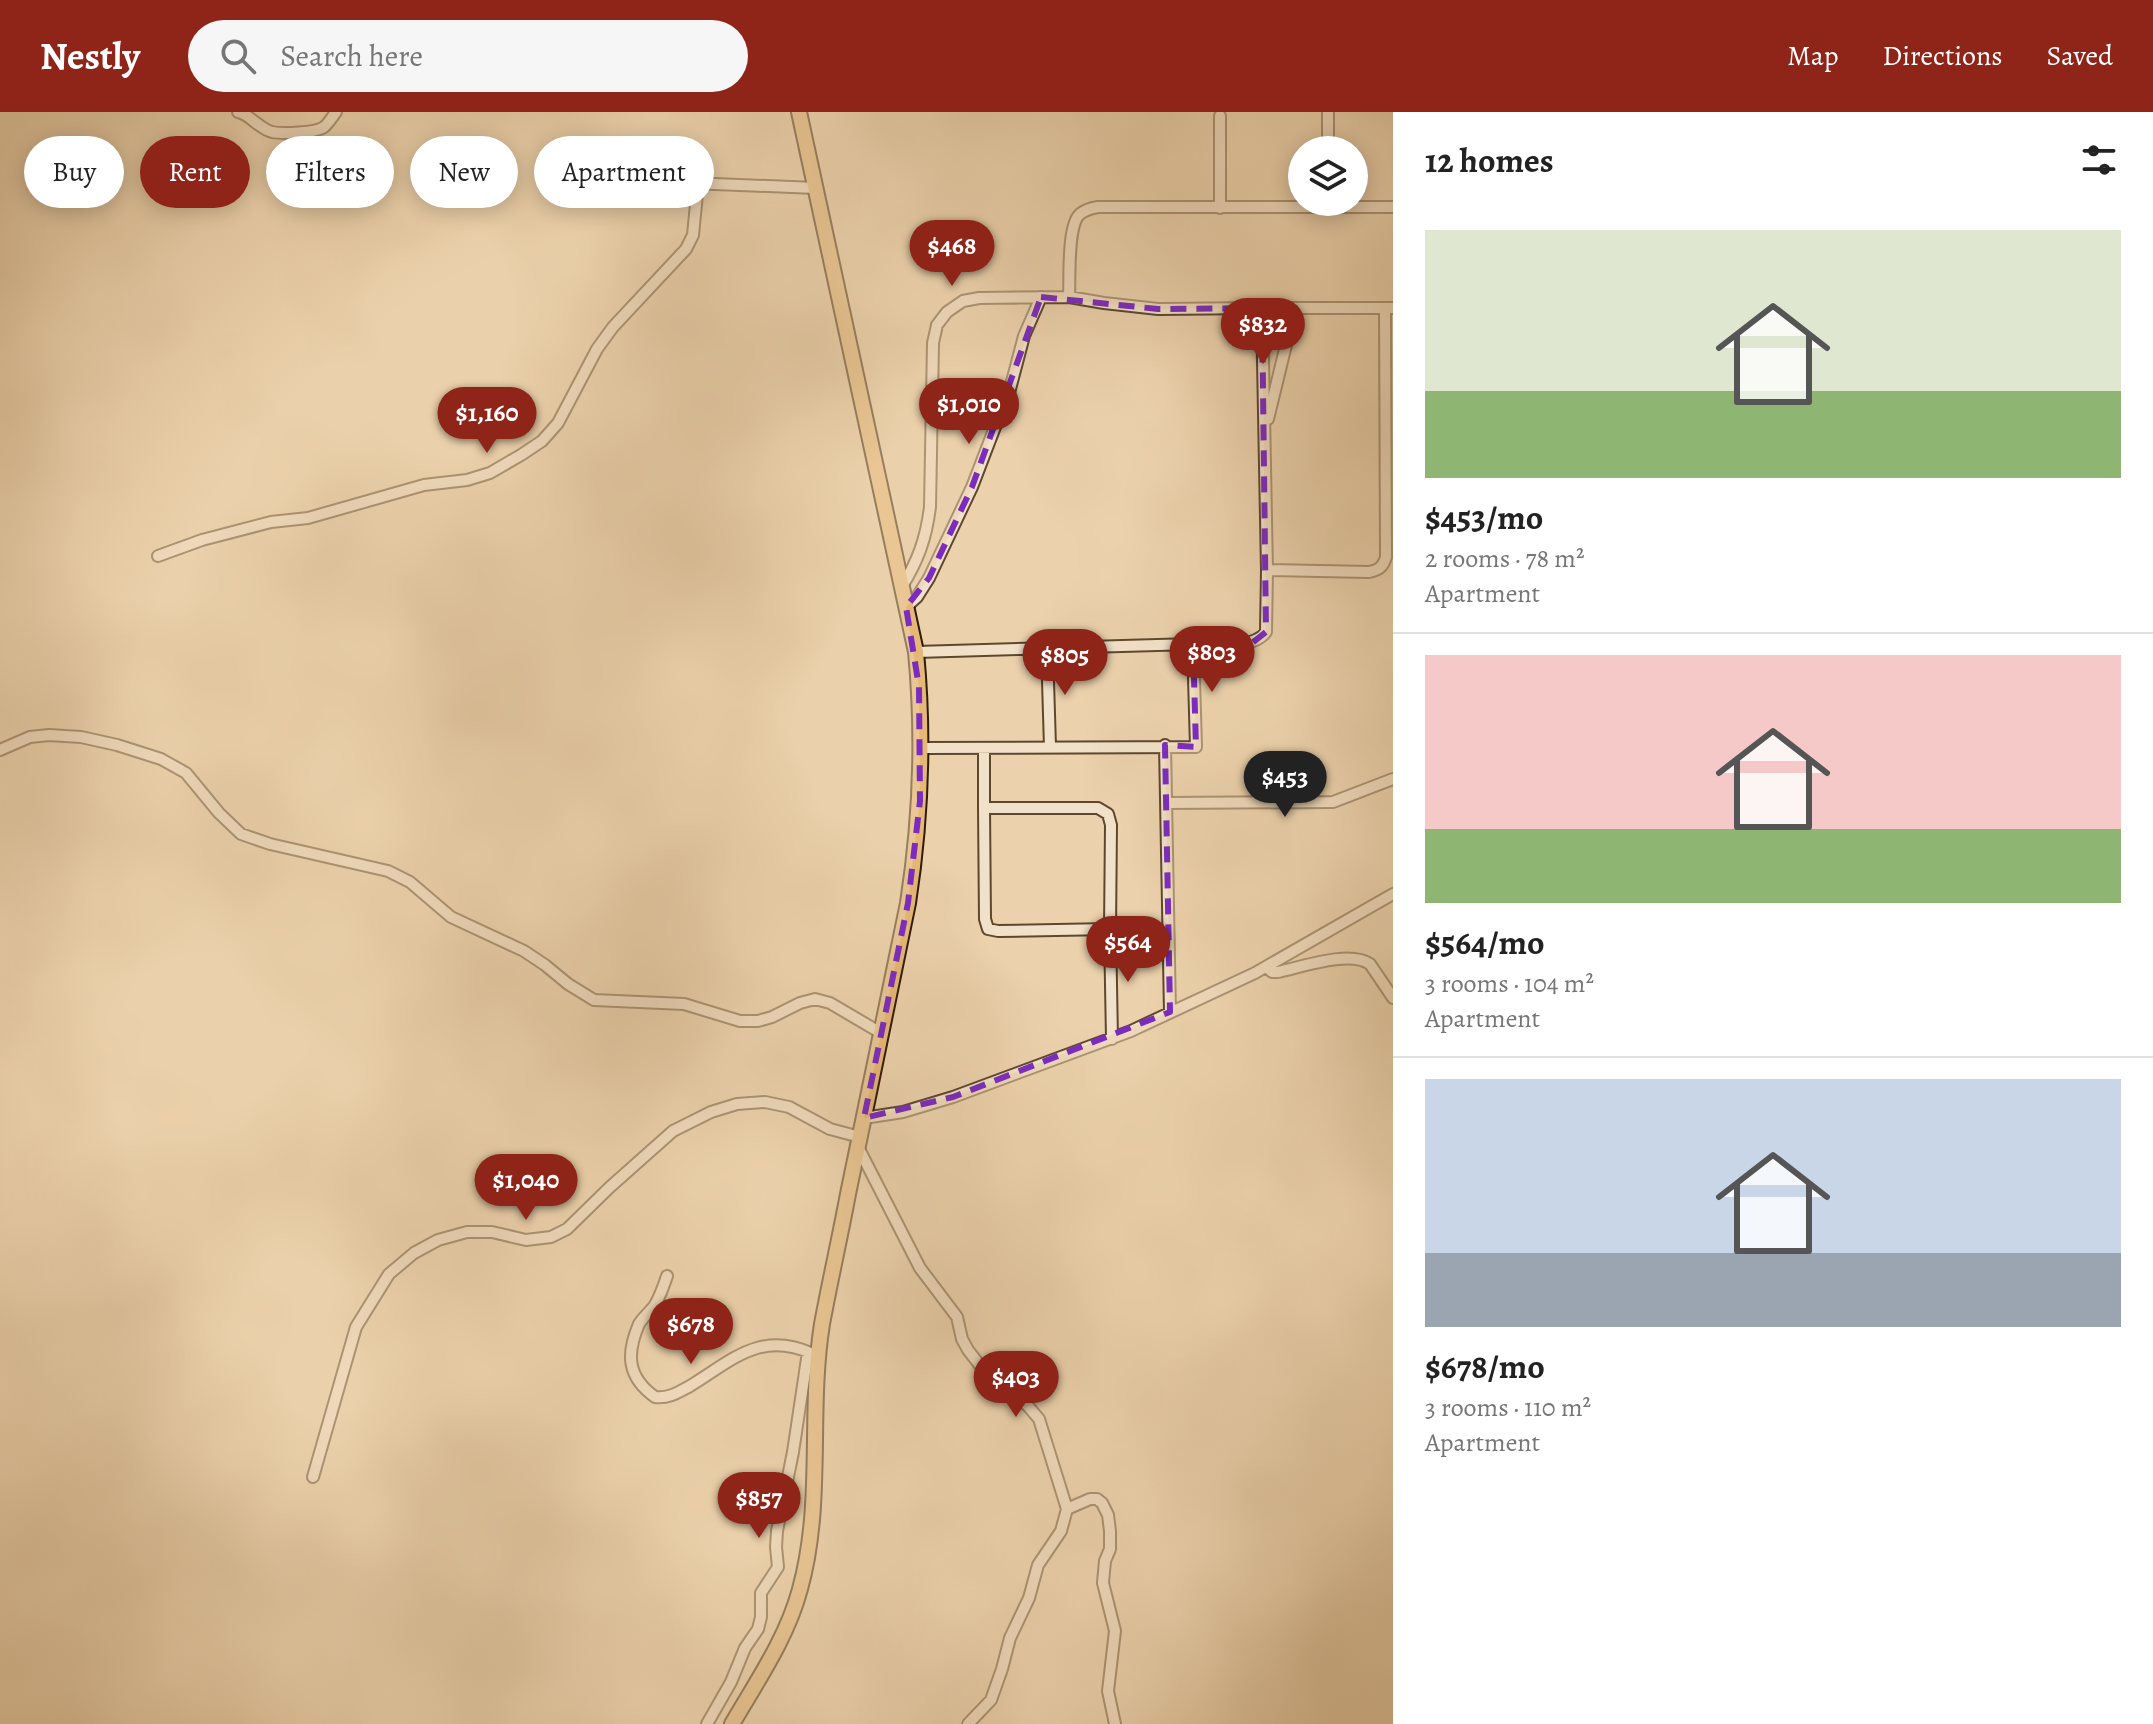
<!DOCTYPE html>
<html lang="en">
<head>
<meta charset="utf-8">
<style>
  :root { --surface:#fff; --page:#f6f6f6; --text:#222; --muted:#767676; --line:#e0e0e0; --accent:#8f2418 }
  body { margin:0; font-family:Alegreya,serif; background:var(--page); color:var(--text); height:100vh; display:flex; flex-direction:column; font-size:30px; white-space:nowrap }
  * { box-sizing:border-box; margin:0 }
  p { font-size:26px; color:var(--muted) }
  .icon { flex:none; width:44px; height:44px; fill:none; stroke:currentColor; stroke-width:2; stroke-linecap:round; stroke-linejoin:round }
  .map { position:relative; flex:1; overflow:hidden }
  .details { display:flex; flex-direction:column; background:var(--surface); width:760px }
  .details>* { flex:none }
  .top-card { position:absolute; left:24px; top:24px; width:760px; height:72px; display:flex; gap:16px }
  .buttons { position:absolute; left:1288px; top:24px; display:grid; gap:16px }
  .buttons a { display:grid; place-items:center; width:80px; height:80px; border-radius:50%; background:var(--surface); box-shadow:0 4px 20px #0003; font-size:40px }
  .price { position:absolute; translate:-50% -68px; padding:0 18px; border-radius:28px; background:var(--accent); color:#fff; font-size:26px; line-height:52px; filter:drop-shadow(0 2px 4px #0008) }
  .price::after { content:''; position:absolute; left:50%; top:48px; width:24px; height:18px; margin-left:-12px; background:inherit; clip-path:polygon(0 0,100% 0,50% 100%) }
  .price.current { background:#222; color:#fff }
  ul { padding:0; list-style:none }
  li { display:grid; align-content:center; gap:16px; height:424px; padding:0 32px }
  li+li { border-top:2px solid var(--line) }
  li span { display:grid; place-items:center; height:248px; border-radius:0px; color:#555 }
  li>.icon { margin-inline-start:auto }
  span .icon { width:144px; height:144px; fill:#fffc; stroke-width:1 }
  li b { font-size:34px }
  h2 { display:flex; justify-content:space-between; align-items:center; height:96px; padding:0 32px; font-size:34px }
  .pill { padding:0 28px; border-radius:36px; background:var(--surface); box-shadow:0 4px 20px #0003; font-size:28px; line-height:72px }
  .pill.current { background:var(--accent); color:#fff }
  header { display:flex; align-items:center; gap:48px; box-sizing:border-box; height:112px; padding:0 40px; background:var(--accent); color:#fff }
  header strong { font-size:38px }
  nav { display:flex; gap:44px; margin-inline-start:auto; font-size:28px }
  .search { width:560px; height:72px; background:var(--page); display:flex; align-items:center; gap:20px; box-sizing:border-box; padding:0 28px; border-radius:44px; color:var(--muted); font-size:30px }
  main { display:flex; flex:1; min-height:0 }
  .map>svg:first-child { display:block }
</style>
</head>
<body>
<header>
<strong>Nestly</strong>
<div class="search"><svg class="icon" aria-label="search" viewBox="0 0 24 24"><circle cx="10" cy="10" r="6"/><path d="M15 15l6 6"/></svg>Search here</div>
<nav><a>Map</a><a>Directions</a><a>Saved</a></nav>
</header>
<main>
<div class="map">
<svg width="1393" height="1612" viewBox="0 0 1393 1612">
  <rect width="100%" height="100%" fill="#ebd1ac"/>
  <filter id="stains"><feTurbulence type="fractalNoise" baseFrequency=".0025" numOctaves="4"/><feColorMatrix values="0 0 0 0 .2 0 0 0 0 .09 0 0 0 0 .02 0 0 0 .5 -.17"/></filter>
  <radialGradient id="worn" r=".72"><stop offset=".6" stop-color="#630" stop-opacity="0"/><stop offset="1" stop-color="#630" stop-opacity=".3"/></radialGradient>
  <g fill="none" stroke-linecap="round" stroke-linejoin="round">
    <g stroke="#5d482e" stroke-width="14">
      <path id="minor" d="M238,0C251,3 259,17 272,20C282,22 316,21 324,15C328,12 333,4 336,0
        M1328,38V0
        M609,60L640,69L816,76
        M1220,96V4
        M1069,185C1070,167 1067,113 1080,102C1085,98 1092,96 1098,95H1393
        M1268,307L1295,196
        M158,444L202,428L271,410L308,406L424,373L467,368L490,361L521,343L542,329L558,311L597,237L613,215L686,137L693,123L698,72
        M1267,458L1369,460C1379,458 1383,455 1386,445L1385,196
        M901,476C918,449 926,427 930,395L933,231L937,213L947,200L963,189L979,186L1069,185L1104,191L1158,197L1262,196
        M906,495L917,485L929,466L972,375L995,315L1005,296L1024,224L1041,185
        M1193,532C1214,532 1253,538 1266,520L1267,458L1262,196H1393
        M1047,536L1050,635
        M916,540L1193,532L1196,635L921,636
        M1165,633L1170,900
        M984,636V696
        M0,638L30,625L49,623L81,625L117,633L161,647L186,661L219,701L241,722L270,732L388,759L410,770L451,805L524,839L545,853L568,872L594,888L684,892L740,909H758L772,905L800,891L815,887L830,891L881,921
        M1167,691L1333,690L1393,667
        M984,696H1098L1108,702L1111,713L1110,817L998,819L988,817L985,807Z
        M1110,817L1112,927
        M1267,855L1272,860H1278C1302,855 1349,838 1370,852L1393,886
        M864,1006L903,1000L953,985L1131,919L1255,861L1393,782
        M858,1035L920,1156L957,1205L962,1227L968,1238L996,1274L1027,1293L1039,1307L1067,1397L1061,1419L1038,1453L1029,1486L1010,1526L1002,1557L991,1588L968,1612
        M667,1164C664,1173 660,1184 655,1193C650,1200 643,1205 639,1212C626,1242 627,1265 655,1285C668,1287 679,1280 690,1274C733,1248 760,1218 813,1242
        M313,1365L356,1215L389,1162L414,1141L438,1128L467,1120H492L526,1128L551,1125L567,1117L610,1075L673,1019L711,1000L737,992L765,990L789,995L830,1017L860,1025
        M1067,1397L1090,1387H1097L1102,1391L1108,1403L1110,1419V1437L1105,1449L1103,1471L1115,1519L1108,1579L1115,1612
        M707,1612L731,1570L745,1536L758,1517L761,1505V1481L778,1455L776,1435L777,1419L793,1340L808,1240"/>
    </g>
    <g stroke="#2e1b04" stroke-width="18">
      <path id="highway" d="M732,1612C757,1569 787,1526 800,1477C824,1391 808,1300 822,1212C830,1169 840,1125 848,1082C868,985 888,888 908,791C921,707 924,624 916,540L799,0"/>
    </g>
    <use href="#minor" stroke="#f2e1c9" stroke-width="10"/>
    <use href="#highway" stroke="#e6b876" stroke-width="14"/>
  </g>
  <path d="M0 0H1393V1612H0ZM1041,185L1158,197L1262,196L1266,520L1252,531L1193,532L1196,635L1165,633L1170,900L953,985L864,1006L908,791L920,689L919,575L906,495L929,466L972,375Z" fill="#ebd1ac" fill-opacity=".55" fill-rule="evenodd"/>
  <path fill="none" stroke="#7b2cbf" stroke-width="6" stroke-dasharray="16 10" stroke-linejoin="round" d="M1041,185L1158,197L1262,196L1266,520L1252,531L1193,532L1196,635L1165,633L1170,900L953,985L864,1006L908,791L920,689L919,575L906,495L929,466L972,375Z"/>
  <rect width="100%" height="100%" filter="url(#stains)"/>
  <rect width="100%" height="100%" fill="url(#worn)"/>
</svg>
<div class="buttons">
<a><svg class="icon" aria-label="layers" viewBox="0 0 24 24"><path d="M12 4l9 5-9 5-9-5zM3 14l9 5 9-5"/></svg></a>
</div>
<b class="price" style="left:952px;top:176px">$468</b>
<b class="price" style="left:1263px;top:254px">$832</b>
<b class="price" style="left:969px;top:334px">$1,010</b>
<b class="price" style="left:487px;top:343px">$1,160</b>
<b class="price" style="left:1212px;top:582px">$803</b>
<b class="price" style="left:1065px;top:585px">$805</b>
<b class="price current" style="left:1285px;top:707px">$453</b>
<b class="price" style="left:1128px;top:872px">$564</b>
<b class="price" style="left:526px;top:1110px">$1,040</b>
<b class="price" style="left:691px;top:1254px">$678</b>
<b class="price" style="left:1016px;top:1307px">$403</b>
<b class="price" style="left:759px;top:1428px">$857</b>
<div class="top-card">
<a class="pill">Buy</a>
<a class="pill current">Rent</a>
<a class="pill">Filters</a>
<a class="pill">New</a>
<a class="pill">Apartment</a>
</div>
</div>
<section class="details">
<h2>12 homes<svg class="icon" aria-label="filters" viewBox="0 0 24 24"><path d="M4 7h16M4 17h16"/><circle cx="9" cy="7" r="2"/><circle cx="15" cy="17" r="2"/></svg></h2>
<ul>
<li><span style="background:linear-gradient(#dfe7d0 65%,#8fb573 0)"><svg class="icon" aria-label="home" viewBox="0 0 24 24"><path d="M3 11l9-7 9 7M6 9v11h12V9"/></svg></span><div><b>$453/mo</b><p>2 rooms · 78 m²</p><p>Apartment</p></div></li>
<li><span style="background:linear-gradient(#f6c9c9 70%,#8fb573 0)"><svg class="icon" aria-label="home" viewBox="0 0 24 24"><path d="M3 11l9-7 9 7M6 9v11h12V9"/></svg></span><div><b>$564/mo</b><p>3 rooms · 104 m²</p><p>Apartment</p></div></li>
<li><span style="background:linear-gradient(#c9d6e8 70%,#9aa5b1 0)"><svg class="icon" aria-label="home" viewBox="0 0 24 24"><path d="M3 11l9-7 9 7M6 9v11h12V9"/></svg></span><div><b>$678/mo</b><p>3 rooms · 110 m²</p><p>Apartment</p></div></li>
</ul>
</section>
</main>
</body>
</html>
